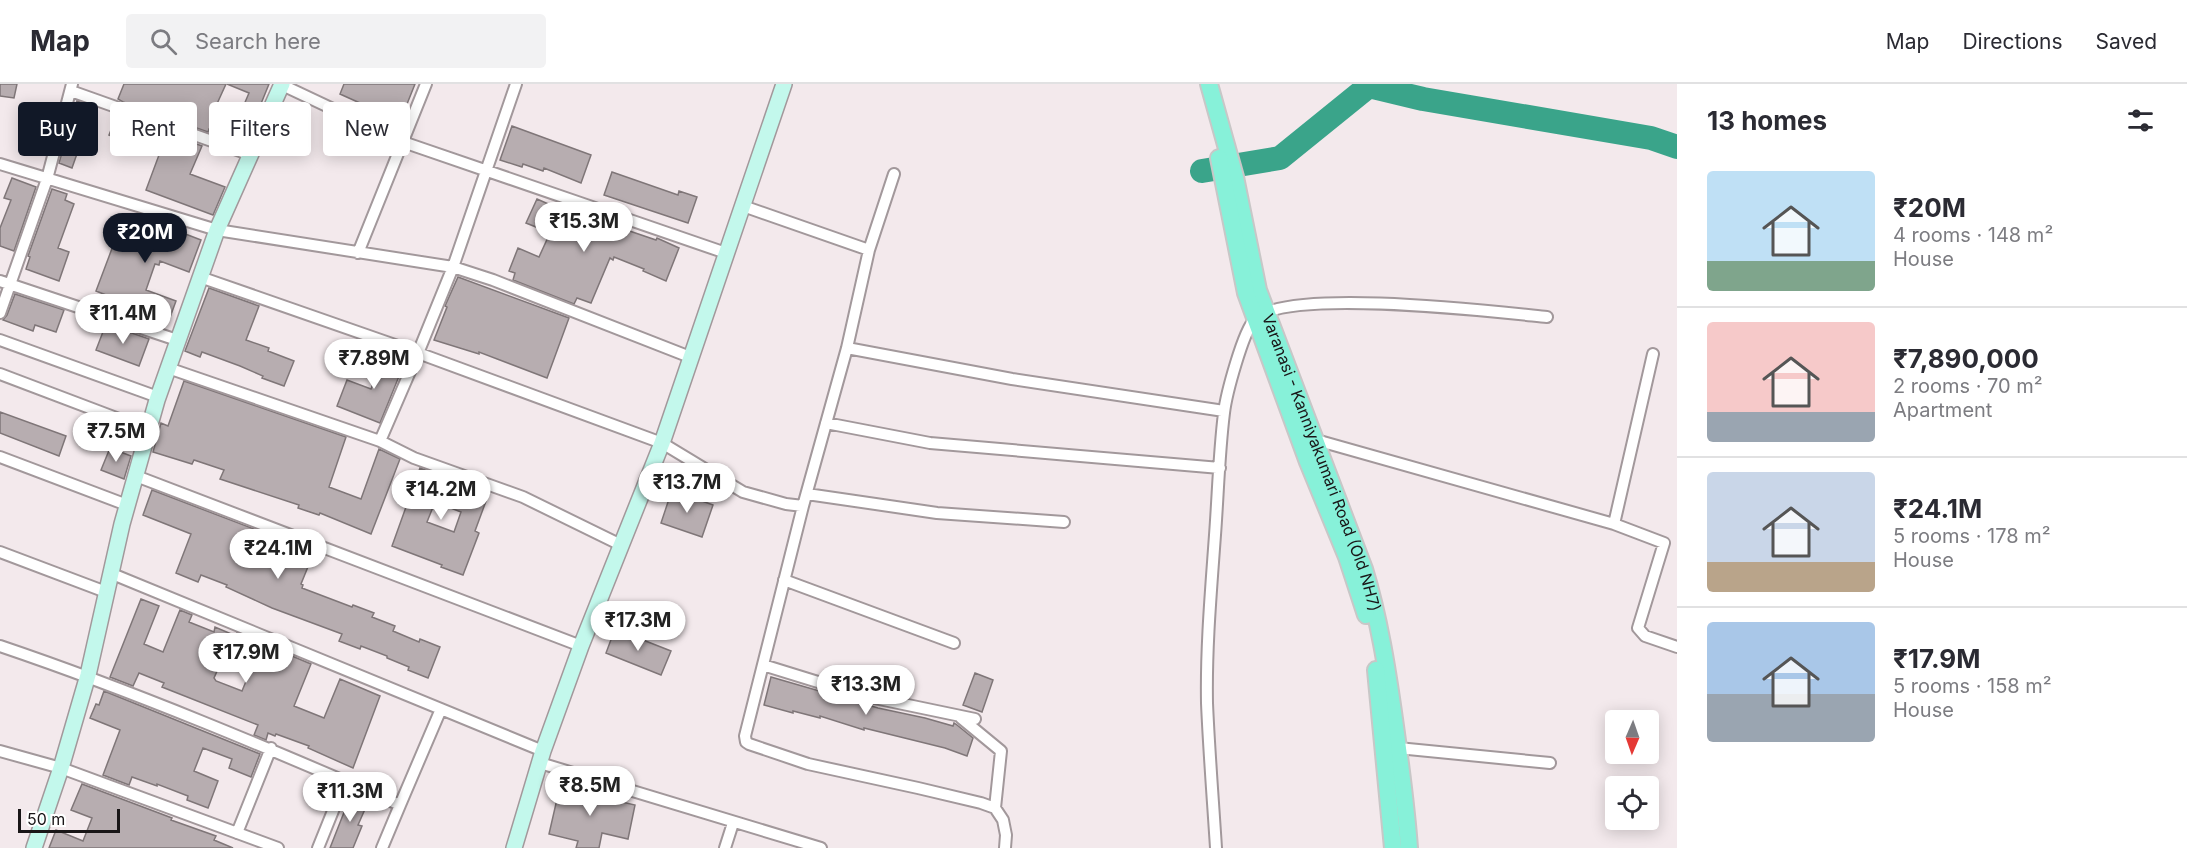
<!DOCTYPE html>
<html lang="en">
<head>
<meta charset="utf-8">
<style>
  :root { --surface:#fff; --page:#f2f2f3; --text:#2b2b33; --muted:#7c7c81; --line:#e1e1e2; --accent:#111827 }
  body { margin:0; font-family:Inter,sans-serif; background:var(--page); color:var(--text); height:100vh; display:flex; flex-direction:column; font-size:22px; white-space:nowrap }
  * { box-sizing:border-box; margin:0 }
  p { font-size:20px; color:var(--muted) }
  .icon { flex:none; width:33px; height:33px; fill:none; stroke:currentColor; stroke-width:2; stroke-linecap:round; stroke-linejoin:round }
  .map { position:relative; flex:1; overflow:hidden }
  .panel { display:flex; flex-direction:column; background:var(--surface); width:510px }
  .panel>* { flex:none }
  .banner { position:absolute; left:18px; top:18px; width:570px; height:54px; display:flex; gap:12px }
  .needle { width:39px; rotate:182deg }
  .tools { position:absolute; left:1605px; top:626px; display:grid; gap:12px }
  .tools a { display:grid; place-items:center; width:54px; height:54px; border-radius:6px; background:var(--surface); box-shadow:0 3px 15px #0003; font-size:30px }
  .scale { position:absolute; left:18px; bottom:15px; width:102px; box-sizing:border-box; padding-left:6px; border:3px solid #191617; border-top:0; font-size:16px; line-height:21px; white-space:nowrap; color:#191617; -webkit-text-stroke:4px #fff; paint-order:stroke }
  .price { position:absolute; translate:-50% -51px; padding:0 14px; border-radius:21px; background:#fff; color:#222; font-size:20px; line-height:39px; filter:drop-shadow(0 2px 3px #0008) }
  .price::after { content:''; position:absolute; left:50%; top:36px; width:18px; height:14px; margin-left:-9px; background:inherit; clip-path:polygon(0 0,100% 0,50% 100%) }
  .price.current { background:var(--accent); color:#fff }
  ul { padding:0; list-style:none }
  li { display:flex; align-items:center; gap:18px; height:150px; padding:0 30px }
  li+li { border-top:2px solid var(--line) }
  li span { display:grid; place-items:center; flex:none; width:168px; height:120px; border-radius:6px; color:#555 }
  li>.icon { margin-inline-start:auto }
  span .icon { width:72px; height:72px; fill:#fffc; stroke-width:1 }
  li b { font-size:26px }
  h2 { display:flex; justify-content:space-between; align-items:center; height:72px; padding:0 30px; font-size:26px }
  .chip { padding:0 21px; border-radius:6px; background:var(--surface); box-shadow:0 3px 15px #0003; font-size:21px; line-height:54px }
  .chip.current { background:var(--accent); color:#fff }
  header { display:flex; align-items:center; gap:36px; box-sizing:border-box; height:84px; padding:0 30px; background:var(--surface); border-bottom:2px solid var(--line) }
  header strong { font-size:28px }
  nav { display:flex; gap:33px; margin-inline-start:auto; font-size:21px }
  .search { width:420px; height:54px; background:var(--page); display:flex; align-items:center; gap:15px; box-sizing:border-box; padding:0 21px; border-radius:6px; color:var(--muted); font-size:22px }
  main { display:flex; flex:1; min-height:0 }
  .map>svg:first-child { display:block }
</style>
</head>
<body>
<header>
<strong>Map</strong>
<div class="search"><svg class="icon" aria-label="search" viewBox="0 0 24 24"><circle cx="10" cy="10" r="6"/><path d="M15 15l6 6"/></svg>Search here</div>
<nav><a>Map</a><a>Directions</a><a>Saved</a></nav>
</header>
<main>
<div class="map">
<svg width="1677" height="764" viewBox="0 0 1677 764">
  <rect width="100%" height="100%" fill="#f3e9ec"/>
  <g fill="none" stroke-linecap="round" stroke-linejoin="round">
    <path stroke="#3aa48a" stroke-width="24" d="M1202,87L1280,74L1369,2L1423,15L1651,54L1677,63"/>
  </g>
  <path fill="#b7adb0" stroke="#7f7678" stroke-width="1.5" fill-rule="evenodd" d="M0,0H17L14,14L0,12Z
    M124,0H226L216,22L240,30L249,9L227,0H269L245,59L209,45L208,48L123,18L118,15Z
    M344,0H415L405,25L408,26L402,38L340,10Z
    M77,17L97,24L88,48L85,47L72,84L59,79Z
    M117,31L202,62L190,90L225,103L213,131L146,106L159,71L109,51Z
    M512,42L591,71L581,99L544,84L543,87L523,80L522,83L500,76Z
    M612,88L678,111L679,107L697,113L688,139L604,111Z
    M12,94L36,103L14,167L0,162V144L11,116L4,114Z
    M52,105L67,110L65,116L74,120L58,164L69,168L59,197L26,185L30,173L28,172Z
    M537,115L555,123L557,119L612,141L656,156L657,154L679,164L666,197L643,187L644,185L614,173L613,176L610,174L591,219L577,214L574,220L513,196L515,189L509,187L518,164L539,173L549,151L545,149L546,147L526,139Z
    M125,130L174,149L175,146L201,156L189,188L160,177L159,181L155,180L146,206L176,217L169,236L96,207Z
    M458,193L569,234L547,294L479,268V270L434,256L447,223L445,222Z
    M209,204L259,222L246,256L269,264L268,267L294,277L284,302L262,294L263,292L240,282L202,268L200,273L185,267Z
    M15,210L64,226L56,248L35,241L33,247L3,236L7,231Z
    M106,240L149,255L139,282L96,266Z
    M385,267L406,275L380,339L337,322L347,296L371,305Z
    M184,297L346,353L329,403L361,415L379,365L400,375L371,450L320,429L319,431L298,424L299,421L220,395L224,386L194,376L192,380L153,368L161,339L168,342Z
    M0,328L66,352L59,372L0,349Z
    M110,364L131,372L124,395L101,386Z
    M420,384L489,409L475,447L479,449L463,491L441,483L442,481L392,462ZM435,418L461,428L454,448L427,438Z
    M152,406L314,468L301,500L303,501L302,504L352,523L353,521L374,529L372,533L395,542L393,547L419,558L420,555L440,563L428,594L408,586L409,583L387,574V572L361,562L360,565L339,557L342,550L272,524L226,503L227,501L201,491L198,498L176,489L191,450L143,431Z
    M672,406L713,421L702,453L661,439Z
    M141,515L159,522L144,560L163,568L180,526L192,531L189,538L214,548L215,543L236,552L237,549L311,580L294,622L324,634L340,595L380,612L353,684L308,664L309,662L276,650L275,652L268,649L266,656L254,651L258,641L162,603L164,599L139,589L133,602L110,593ZM223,574L251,585L242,607L216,597L214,594Z
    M615,545L671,567L661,591L606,569Z
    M975,589L993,596L982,628L963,621Z
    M771,593L878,624L925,634L953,642L954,639L957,641L973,654L967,672L945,664L864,644V646L820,632V634L793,627V629L764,621Z
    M104,607L260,670L251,693L229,684L232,675L203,664L194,687L218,697L208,724L187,716L188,712L157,700V702L132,693L129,701L103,691L120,646L90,634L96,620L99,621Z
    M82,700L172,734L171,736L216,752L214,756L233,764H49L56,746L83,757L92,734L71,726Z
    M560,702L610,710L609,715L635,721L628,755L602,749L599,764H576L578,757L549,750Z
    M352,708L369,716L358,741L362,742L353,764H330Z"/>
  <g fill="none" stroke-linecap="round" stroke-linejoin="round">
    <g stroke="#a2989b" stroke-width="14">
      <path id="street" d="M280,0L403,58L726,169
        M516,0L453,183L418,269L662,359L743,408L786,420L803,422
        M71,7L251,71
        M0,80L217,146L453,183L493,196L690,273
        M743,122L869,166L847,264L803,422L745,652L746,658L749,660L808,680L918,704L981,719L995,724L1003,736L1006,751L1005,764
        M869,166L894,90
        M358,169L426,0
        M200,193L418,269L380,357
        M0,197L177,256
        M0,229L47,95L72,0
        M0,256L158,313
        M847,264L1012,295L1224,327
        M168,284L380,357L414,374L523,413L621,461
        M0,290L148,346
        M826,339L930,359L1220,384
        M1316,356L1614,440L1664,459L1638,544L1645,552L1677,563
        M0,373L127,421
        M136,392L581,562
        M807,410L937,429L1064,438
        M1614,440L1653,270
        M0,468L106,508
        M110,489L543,667
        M784,496L954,559
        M0,562C136,608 268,664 400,721L382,764
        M763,581L860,611L975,635
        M961,634L1001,667L995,724
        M1398,664L1550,679
        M0,667L61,684L278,764
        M540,679L821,764
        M400,721L441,625
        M237,749L271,664
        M318,764L345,697
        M725,764L733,739
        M1216,764C1213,716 1209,667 1207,619C1206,563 1211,507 1215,451C1218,411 1219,369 1224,329C1226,311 1243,247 1255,235C1288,203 1497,228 1547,233"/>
    </g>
    <g stroke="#a2989b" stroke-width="18">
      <path id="secondary" d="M34,764L61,684L88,591L122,440L157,316L217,146L282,0
        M514,764L543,667L581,562L662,359L784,0"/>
    </g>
    <g stroke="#c8c7c7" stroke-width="20">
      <g id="primary">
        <path id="s1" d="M1209,0L1235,93L1258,206L1364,485C1379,534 1387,585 1394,635C1400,678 1406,721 1409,764"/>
        <path d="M1219,74L1246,209L1308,378L1347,473L1366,531"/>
        <path d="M1376,586L1393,764"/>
      </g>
    </g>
    <use href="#street" stroke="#fff" stroke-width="10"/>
    <use href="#secondary" stroke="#c3f8ec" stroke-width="15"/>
    <use href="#primary" stroke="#87f1d9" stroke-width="16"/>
  </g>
  <g text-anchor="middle" stroke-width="6" stroke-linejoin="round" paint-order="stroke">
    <g font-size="16" fill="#191617" stroke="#fff">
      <text dy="6" stroke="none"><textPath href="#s1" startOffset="396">Varanasi - Kanniyakumari Road (Old NH7)</textPath></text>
    </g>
  </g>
</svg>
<div class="tools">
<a><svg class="needle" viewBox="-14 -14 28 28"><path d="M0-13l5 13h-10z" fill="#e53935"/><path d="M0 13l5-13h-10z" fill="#7c7c81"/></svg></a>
<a><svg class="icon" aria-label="locate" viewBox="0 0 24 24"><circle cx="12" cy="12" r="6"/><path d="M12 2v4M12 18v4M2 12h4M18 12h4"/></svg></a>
</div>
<div class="scale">50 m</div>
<b class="price" style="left:584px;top:169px">₹15.3M</b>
<b class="price current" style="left:145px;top:180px">₹20M</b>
<b class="price" style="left:123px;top:261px">₹11.4M</b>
<b class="price" style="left:374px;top:306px">₹7.89M</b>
<b class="price" style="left:116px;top:379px">₹7.5M</b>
<b class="price" style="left:687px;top:430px">₹13.7M</b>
<b class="price" style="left:441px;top:437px">₹14.2M</b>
<b class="price" style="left:278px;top:496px">₹24.1M</b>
<b class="price" style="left:638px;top:568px">₹17.3M</b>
<b class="price" style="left:246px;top:600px">₹17.9M</b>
<b class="price" style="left:866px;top:632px">₹13.3M</b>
<b class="price" style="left:590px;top:733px">₹8.5M</b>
<b class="price" style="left:350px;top:739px">₹11.3M</b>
<div class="banner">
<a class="chip current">Buy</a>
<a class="chip">Rent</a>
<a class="chip">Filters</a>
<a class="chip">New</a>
</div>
</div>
<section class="panel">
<h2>13 homes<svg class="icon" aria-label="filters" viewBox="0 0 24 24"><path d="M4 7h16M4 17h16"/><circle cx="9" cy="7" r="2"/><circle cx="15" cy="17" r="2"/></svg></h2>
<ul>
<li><span style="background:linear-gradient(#bfe0f5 75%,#7fa58c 0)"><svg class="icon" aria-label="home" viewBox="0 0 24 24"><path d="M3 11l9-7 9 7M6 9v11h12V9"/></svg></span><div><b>₹20M</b><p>4 rooms · 148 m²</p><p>House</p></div></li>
<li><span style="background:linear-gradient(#f6c9c9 75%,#9aa5b1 0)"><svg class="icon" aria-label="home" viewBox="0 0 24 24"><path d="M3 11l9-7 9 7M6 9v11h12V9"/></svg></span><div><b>₹7,890,000</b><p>2 rooms · 70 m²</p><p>Apartment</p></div></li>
<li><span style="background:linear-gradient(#c9d6e8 75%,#b9a48a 0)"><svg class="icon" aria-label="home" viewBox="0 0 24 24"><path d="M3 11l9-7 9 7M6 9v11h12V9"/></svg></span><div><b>₹24.1M</b><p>5 rooms · 178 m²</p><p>House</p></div></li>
<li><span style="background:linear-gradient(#a9c7e8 60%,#9aa5b1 0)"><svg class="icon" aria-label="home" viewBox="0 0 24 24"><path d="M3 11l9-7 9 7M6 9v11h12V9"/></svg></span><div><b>₹17.9M</b><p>5 rooms · 158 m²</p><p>House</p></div></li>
</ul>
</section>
</main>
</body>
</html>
